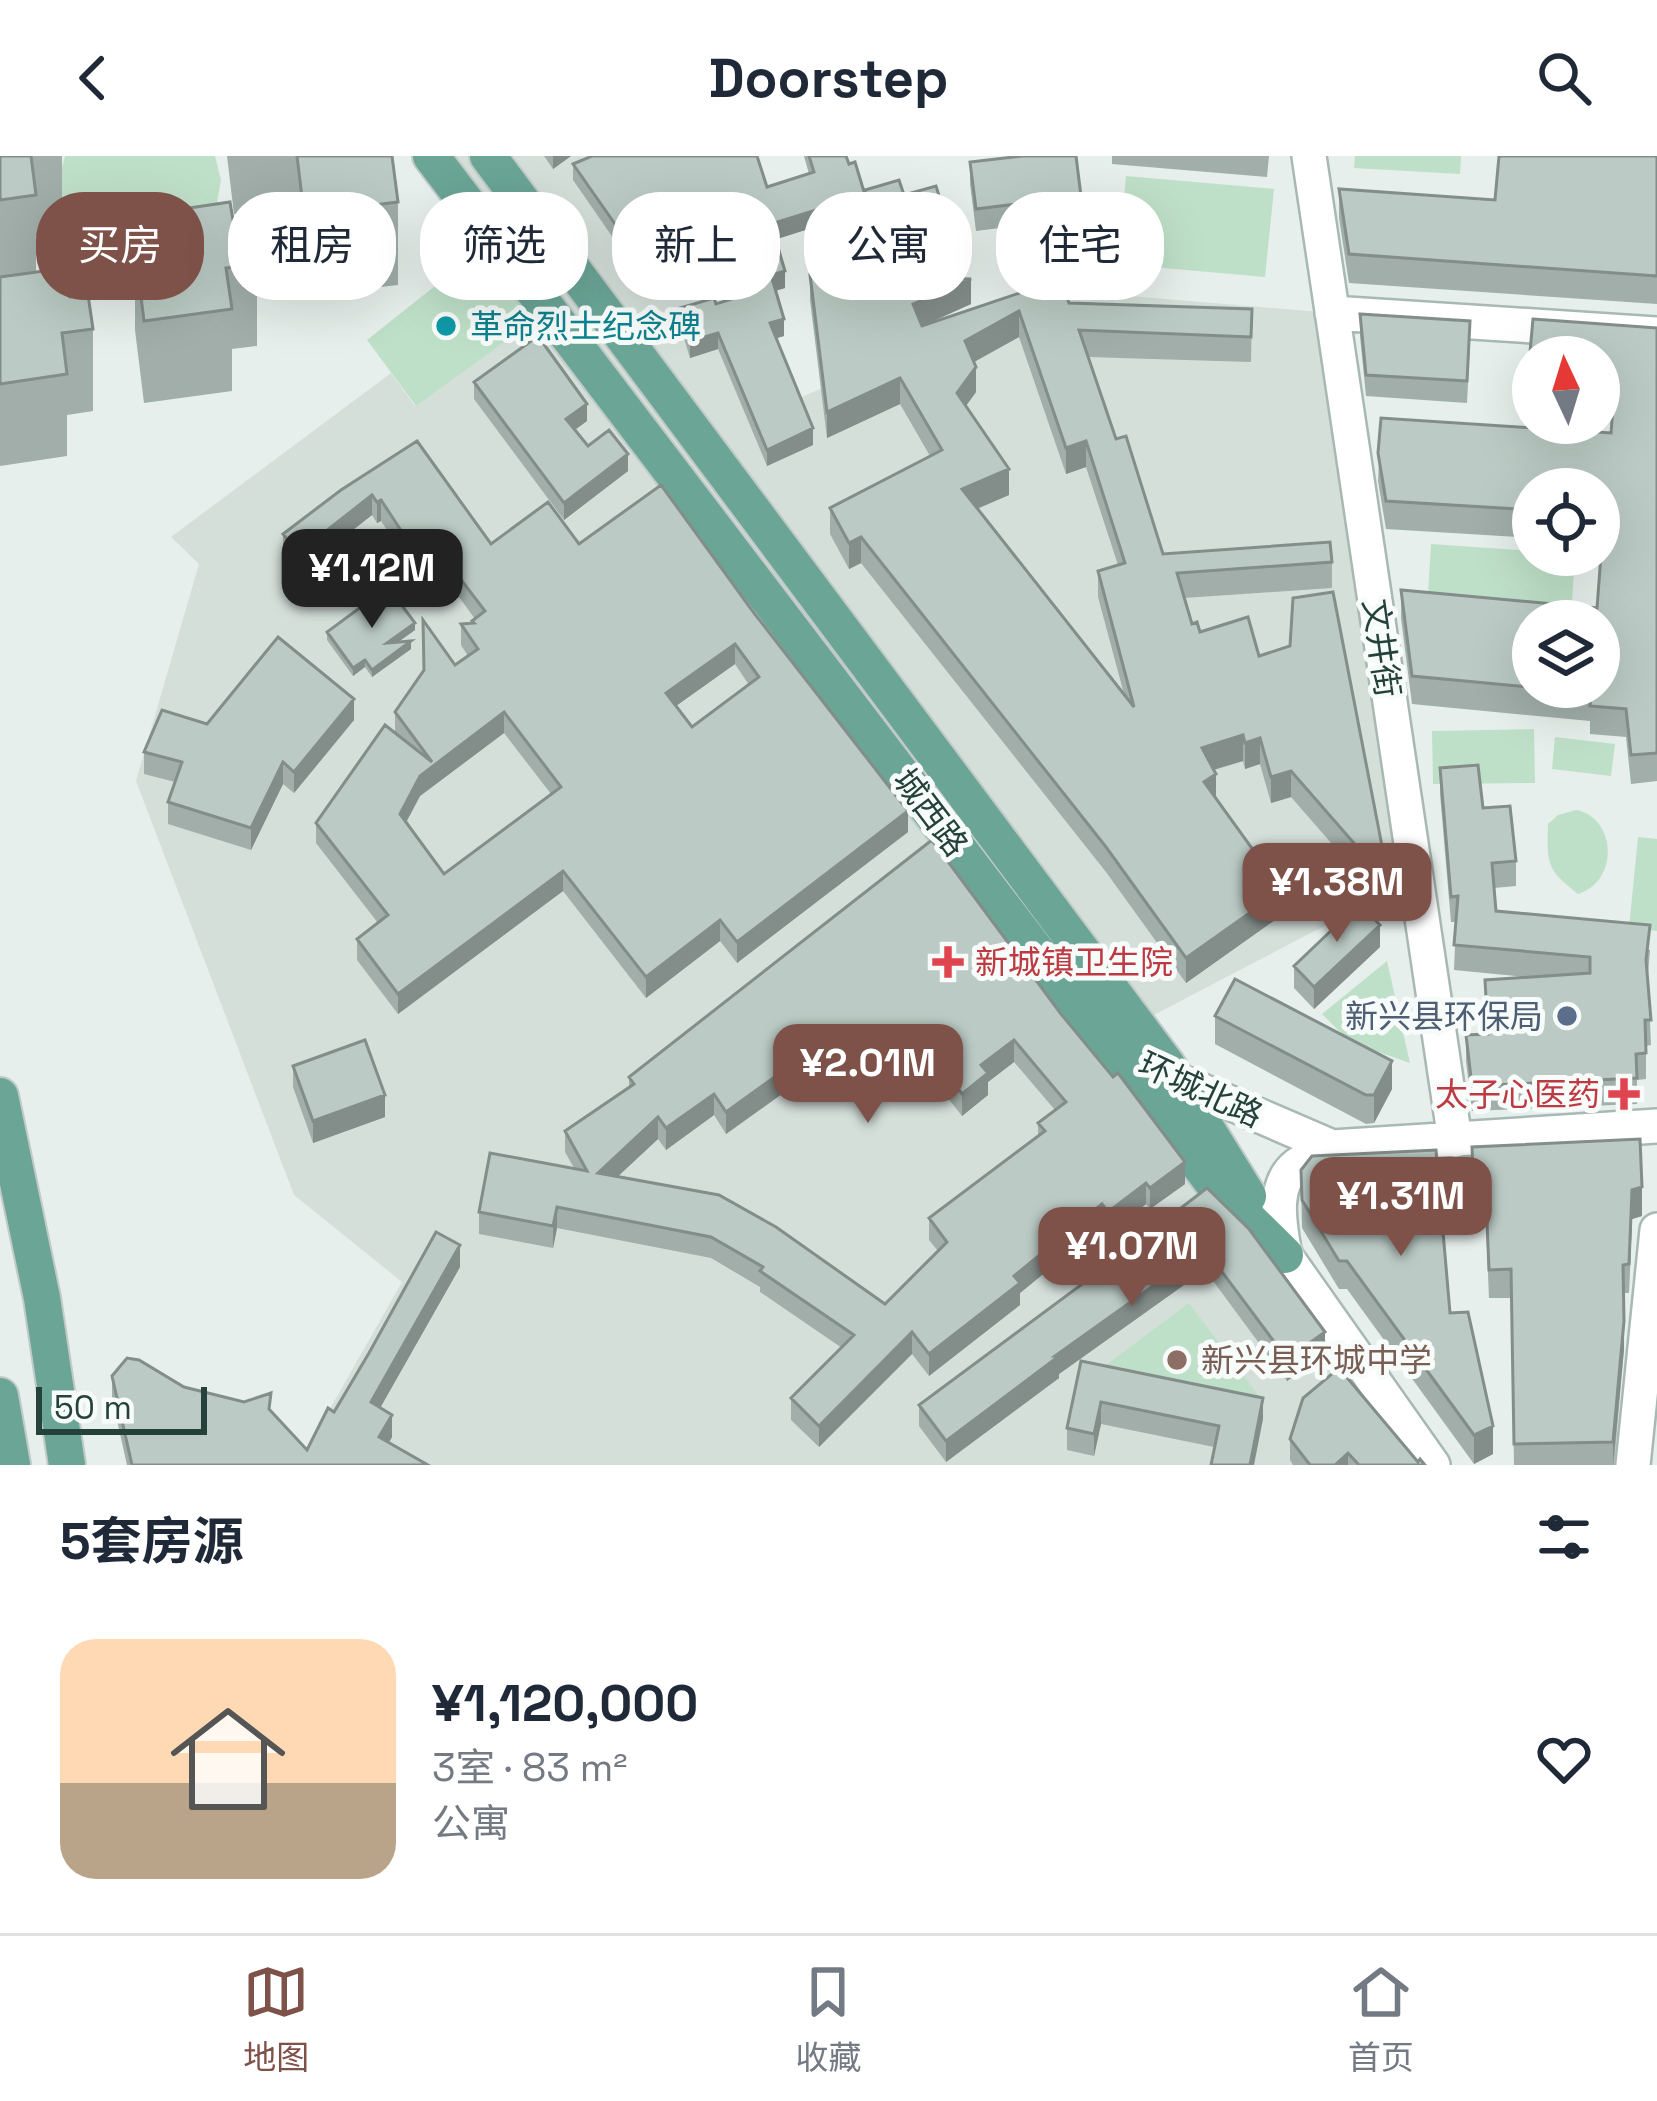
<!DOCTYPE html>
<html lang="zh">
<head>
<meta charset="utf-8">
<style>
  :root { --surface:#fff; --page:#f2f2f3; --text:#1f2937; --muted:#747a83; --line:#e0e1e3; --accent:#7f5249 }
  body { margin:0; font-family:"Space Grotesk","Noto Sans SC",sans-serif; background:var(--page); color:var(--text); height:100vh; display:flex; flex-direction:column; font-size:45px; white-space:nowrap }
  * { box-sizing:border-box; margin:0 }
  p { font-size:39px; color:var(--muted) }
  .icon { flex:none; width:66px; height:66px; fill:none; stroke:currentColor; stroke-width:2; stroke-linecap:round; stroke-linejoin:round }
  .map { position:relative; height:1309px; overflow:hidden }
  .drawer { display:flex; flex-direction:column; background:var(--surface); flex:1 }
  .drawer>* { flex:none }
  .top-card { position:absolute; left:36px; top:36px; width:1587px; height:108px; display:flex; gap:24px }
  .needle { width:78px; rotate:356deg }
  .buttons { position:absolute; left:1512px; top:180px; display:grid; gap:24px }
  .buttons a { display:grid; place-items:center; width:108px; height:108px; border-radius:50%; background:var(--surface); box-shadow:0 12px 48px #0002; font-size:60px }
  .scale { position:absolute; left:36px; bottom:30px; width:171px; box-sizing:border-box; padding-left:12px; border:6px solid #24423a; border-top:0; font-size:33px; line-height:42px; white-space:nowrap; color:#24423a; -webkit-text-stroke:9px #f7fbf9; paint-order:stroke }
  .price { position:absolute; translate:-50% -102px; padding:0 27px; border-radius:24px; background:var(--accent); color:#fff; font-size:39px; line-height:78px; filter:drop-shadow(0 3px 6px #0008) }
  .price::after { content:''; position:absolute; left:50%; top:72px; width:36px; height:27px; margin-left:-18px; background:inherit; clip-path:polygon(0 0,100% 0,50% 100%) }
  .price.selected { background:#222; color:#fff }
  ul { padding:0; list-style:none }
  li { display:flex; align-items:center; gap:36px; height:300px; padding:0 60px }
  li+li { border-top:3px solid var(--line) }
  li span { display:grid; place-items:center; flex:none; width:336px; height:240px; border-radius:36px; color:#555 }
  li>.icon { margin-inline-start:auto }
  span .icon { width:144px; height:144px; fill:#fffc; stroke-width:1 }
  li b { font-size:51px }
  h2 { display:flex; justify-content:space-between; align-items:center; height:144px; padding:0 60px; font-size:51px }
  .pill { padding:0 42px; border-radius:48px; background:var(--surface); box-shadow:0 12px 48px #0002; font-size:42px; line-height:108px }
  .pill.selected { background:var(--accent); color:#fff }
  header { display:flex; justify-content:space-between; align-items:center; height:156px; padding:0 60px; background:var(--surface); font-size:54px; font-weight:700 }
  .tab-bar { display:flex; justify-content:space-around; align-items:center; height:168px; border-top:3px solid var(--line); background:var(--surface); font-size:33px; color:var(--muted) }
  .tab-bar a { display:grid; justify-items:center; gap:6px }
  .tab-bar .selected { color:var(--accent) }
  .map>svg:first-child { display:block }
</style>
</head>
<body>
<header><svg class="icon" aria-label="back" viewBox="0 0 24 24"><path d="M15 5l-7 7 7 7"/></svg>Doorstep<svg class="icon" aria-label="search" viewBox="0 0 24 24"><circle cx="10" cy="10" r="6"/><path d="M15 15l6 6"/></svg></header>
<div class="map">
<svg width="1657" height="1309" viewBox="0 0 1657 1309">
  <rect width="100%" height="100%" fill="#e6efeb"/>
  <path fill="#d4dfda" d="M431,0H660L670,63L771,254L933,185L1036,132L1332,157L1416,722L1104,885L1433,1309H298L402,1126L294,1039L136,625L199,408L171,381L391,217L415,250L548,155Z"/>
  <path fill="#bfe0c8" d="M65,0H215L221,24L214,63L254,75L276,104L275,116C258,117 245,110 229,109C176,108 105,126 72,72C57,49 57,26 65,0Z
    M1355,0H1461L1460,18L1354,12Z
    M1126,20L1274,33L1265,121L1118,108Z
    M494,83L549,154L416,250L367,184Z
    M1431,388L1533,395V399H1575L1571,462L1427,454Z
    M1534,573L1535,627L1433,628L1432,575Z
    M1555,581L1615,588L1611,620L1552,613Z
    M1576,654C1616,661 1620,725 1578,738C1546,713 1547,708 1548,668L1558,659Z
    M1638,681L1657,683V775L1629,772Z
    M1387,805L1410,907L1350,886L1322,858Z
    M1189,1147L1261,1243L1106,1209Z"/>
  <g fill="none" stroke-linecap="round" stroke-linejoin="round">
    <g stroke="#a8b8b2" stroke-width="38">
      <path id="minor" d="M1309,0L1455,984
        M1332,157L1657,178
        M1170,921L1332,991L1657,970
        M1332,991C1321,997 1307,1001 1297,1009C1271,1029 1280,1071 1285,1099L1433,1309
        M1633,1309L1657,1074"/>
    </g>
    <g stroke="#c2cac8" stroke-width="40">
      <path id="major" d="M431,0L1216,1031L1285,1099
        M488,0L1167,909L1248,1040
        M0,940L42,1142L67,1309
        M0,1240L12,1309"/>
    </g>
    <use href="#minor" stroke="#fff" stroke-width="33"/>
    <use href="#major" stroke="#6aa596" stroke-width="36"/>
  </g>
  <path fill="#a1aea9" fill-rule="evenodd" d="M0,0H62V76L36,80V116L70,141L93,173V255L67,259V300L0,310Z
    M227,0H392L398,46V129L304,140L293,50L234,58Z
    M544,0H571L553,13Z
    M804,0H846L865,38L904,39L946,77L912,87L907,72L875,81L865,49V55L776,83L785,132L775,135L784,180L776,182L813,289L767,310L718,193L690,202L680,169V152L716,148L750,138L736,91L677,109V120L645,128L573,24V8L767,31L809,18Z
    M1112,0H1269L1267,21L1112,8Z
    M1657,0V148L1349,127L1339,62V33L1495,44Z
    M970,6L1081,40V62L976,75L970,28Z
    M155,57L235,76L257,108V190L232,193V235L144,247L135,174V92L155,89Z
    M810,119L971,148L923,170L1069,147L1252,153L1251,206L1088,201L1116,283L1163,398L1332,406V432L1184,442L1192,468L1200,476L1259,500L1382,716L1366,727L1291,641L1271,647L1260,608L1245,613L1243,605L1214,614L1216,642L1282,759L1186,827L1106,716L861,407L849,413L830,378V352L930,300L900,248L827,282L810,144ZM1019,181L1066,318L1086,311L1118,409L1098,415V441L1124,538L977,353L1009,339L966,250L976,236L974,206Z
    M1360,158L1470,187L1467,247L1366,240L1360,180Z
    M1533,163L1657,172V625L1631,628L1626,581L1590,578V565L1412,548L1401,462V434L1597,452L1602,387H1599V333H1533V382L1386,373L1378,325L1381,262L1611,277L1613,253L1599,252V201H1533V247L1528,246ZM1533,465H1599V531H1533Z
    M474,226L587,265L575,274L588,290L628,315L564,364L474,243Z
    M417,285L491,388H579L661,329L908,676L737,807L720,785L646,842L563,735L398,858L357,804V783L378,767L316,687V667L395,577V556L468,500L461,489V468H472L475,463L459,441L446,450L411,404L408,406L381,365L377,367L372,359L298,417L283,399V378ZM735,508L749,529L692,571L676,550ZM504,577L551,638L444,718L406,666L420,640Z
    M415,474L398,486L411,493L372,521L365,511L353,520L327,484V476Z
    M354,564L294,637L283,628L251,694L168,668V646L175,626L144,618V596L207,568Z
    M1440,612L1483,652L1516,705V730L1494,732L1496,755L1650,794L1648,818L1651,889L1646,890V923L1637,924V948L1472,955L1466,905V879L1487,878L1485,824L1527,821L1454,814L1456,766H1451L1440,638Z
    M932,684L1185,1028L1150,1053L1146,1048L1108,1078L1102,1070L1020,1137V1149L929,1220L912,1198L819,1291L791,1264V1242L842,1192L760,1136V1131L711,1102L557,1072L553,1092L479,1078V1056L574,1012L565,996V975L629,931V921ZM843,894L862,930L921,908L962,960L988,939V926L1014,906L1055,954L1038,967V979L929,1062V1084L938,1095L885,1148L618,1020L658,983L666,994L714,959L726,978Z
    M1380,791L1314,853L1294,832V810Z
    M1215,860L1392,933L1374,967L1366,968L1215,888Z
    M293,910L385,961L313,987L293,931Z
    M1472,991L1642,1060L1632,1063L1629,1137H1623L1624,1193L1614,1309H1514L1511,1142H1489L1486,1070H1474Z
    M1301,1014L1493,1298L1474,1308L1347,1133H1339L1302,1072Z
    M1177,1055L1325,1197L1287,1225L1205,1114L1059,1218V1222L946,1306L919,1270V1249L1177,1075Z
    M460,1111L380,1252L392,1281L389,1287L428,1309H127L112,1242V1220L184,1231L271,1255L307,1294L334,1256Z
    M1081,1205L1263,1263L1214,1291L1101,1268L1094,1300L1067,1294V1272Z
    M1290,1283L1418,1306L1425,1309H1293L1290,1304Z"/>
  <path fill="#838d89" d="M553,0H571L553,13Z
    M865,39V55L771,85V68Z
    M907,57V72L875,81V67Z
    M946,62V77L912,87V73Z
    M736,75V91L677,109V120L645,128V111L675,93Z
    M785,115V132L771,136V119Z
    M971,123V148L913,174V148Z
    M1019,155V181L965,211V185Z
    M784,163V180L770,184V167Z
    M718,177V193L690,202V185Z
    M976,211V236L957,262V237Z
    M900,222V248L827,282V256Z
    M587,248V265L566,280V263Z
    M813,272V289L767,310V294Z
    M1086,285V311L1066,318V292Z
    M628,298V315L564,364V347Z
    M1009,313V339L962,359V333Z
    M372,339V359L298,417V397Z
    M381,344V365L377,367V346Z
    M861,381V407L849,413V387Z
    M411,383V404L408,406V385Z
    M459,421V441L446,450V430Z
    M415,467V474L387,494V487Z
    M411,485V493L372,521V514Z
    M735,488V508L666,557V537Z
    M365,504V511L353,520V512Z
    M354,543V564L294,637V616Z
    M504,556V577L420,640L400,678V658L420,620Z
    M1243,579V605L1202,617V592Z
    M1260,582V608L1245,613V587Z
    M283,606V628L251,694V672Z
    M1291,615V641L1271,647V621Z
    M1216,618V644L1204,626Z
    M908,655V676L737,807V786Z
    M1382,690V716L1366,727V701Z
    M563,715V735L398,858V838Z
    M1282,734V759L1186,827V802Z
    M720,764V785L646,842V821Z
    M1380,769V791L1314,853V831Z
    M843,872V894L726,978V956Z
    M1014,884V906L988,926V939L962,960V938L981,909Z
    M921,886V908L862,930V908Z
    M1392,905V933L1374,967V939Z
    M714,938V959L666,994V972Z
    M385,939V961L313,987V965Z
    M658,961V983L598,1039V1017Z
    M1185,1006V1028L1150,1053V1032Z
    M1146,1027V1048L1108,1078V1056Z
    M1642,1031V1060L1632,1063L1629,1137L1632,1034Z
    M1102,1048V1070L1020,1137V1149L929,1220V1198L1014,1120Z
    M557,1051V1072L553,1092V1070Z
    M460,1089V1111L371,1268V1246Z
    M1205,1093V1114L1059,1218V1222L946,1306V1285L1055,1200Z
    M1624,1165V1193L1613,1309V1286Z
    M912,1176V1198L819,1291V1270Z
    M1325,1176V1197L1287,1225V1203Z
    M1263,1242V1263L1254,1309H1250Z
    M1101,1246V1268L1094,1300V1278Z
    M392,1259V1281L379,1303V1281Z
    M1493,1270V1298L1474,1308V1279Z
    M1348,1297V1309H1335Z"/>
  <path fill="#bbcac4" stroke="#838d89" stroke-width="3" fill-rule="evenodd" d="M0,0H31L36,39L0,44Z
    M297,0H392L398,46L304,58Z
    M592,0H757L767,31L814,16L809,0H846L849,8L855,6L865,39L771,68L785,115L771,119L784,163L770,167L813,272L767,294L718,177L690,185L680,152L714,142L716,148L754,136L736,75L675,93L677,103L645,111L573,8Z
    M1022,0H1076L1081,40L976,53L970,6Z
    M1499,0H1657V120L1349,98L1339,33L1495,44Z
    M899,24L904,39L936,30L946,62L912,73L907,57L875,67L865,34Z
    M230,46L235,76L252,74L257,108L226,112L232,153L144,165L135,92L159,88L155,57Z
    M66,112L70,141L88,139L93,173L62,177L67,218L0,228V121Z
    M810,119L971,123L913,148L922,170L1061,123L1069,147L1252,153L1251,181L1079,174L1116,283L1126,280L1163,398L1330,386L1332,406L1177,417L1192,468L1197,466L1200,476L1248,461L1259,500L1290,490L1293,442L1333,436L1382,690L1366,701L1291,615L1271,621L1260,582L1245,587L1243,579L1202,592L1216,618L1204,626L1282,734L1186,802L1106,691L861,381L849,387L830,352L942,294L900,222L827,256ZM1019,155L1066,292L1086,285L1125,407L1098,415L1134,551L962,333L1009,313L957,237L976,211L965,185Z
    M1360,158L1470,165L1467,225L1366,219Z
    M1533,163L1657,172V597L1631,599L1626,553L1590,550L1591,537L1412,520L1401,434L1597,452L1604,359H1599V333H1533V354L1386,345L1378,297L1381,262L1611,277L1615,225L1599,224V201H1533V219L1528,218ZM1533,465H1599V531H1533Z
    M538,180L587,248L566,263L588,290L609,274L628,298L564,347L474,226Z
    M417,285L491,388L548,346L579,388L661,329L754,457L908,655L737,786L720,764L646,821L563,715L398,838L357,783L388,759L316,667L385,569L432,606L395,556L424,514L423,464L455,509L478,493L461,468L474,467L472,465L485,455L459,421L446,430L411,383L408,385L381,344L377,346L372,339L298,397L283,378L341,334ZM735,488L759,521L692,571L666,537ZM504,556L561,631L444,718L400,658L420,620Z
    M388,431L415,467L387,487L411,485L372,514L365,504L353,512L327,476Z
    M278,481L354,543L294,616L283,606L251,672L168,646L182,606L144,596L162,554L207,568Z
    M1478,609L1483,652L1510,650L1516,705L1492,707L1496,755L1650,769L1646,804L1651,864H1645L1646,897L1636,898L1637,922L1472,930L1466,879L1488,878L1485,824L1590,817V801L1454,789L1458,740L1451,741L1440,612Z
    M932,684L1061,858L1113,921L1118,917L1185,1006L1150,1032L1146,1027L1108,1056L1102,1048L1014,1120L1020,1127L929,1198L912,1176L819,1270L791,1242L854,1179L760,1115L763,1111L711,1081L557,1051L553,1070L479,1056L490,997L587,1015L565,975L634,928L629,921ZM843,872L862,908L921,886L962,938L988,917L981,909L1014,884L1066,946L1038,967L1045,975L929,1062L947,1086L885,1148L776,1071L719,1039L598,1017L658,961L666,972L714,938L726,956Z
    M1359,748L1380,769L1314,831L1294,810Z
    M1235,823L1392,905L1374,939H1366L1215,860Z
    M365,884L385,939L313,965L293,910Z
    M1640,983L1642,1031L1632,1034L1629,1108L1623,1109L1624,1165L1613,1286L1514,1288L1511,1113L1489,1114L1486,1041L1474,1042L1472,991Z
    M1436,994L1450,1157L1468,1156L1493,1270L1474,1279L1347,1105H1339L1302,1044L1301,1014L1312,1000Z
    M1207,1032L1249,1073L1325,1176L1287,1203L1205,1093L1055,1200H1059L946,1285L919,1249L1147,1080L1155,1091L1187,1068L1177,1055Z
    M436,1076L460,1089L371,1246L392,1259L379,1281L428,1309H132L112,1220L127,1202L139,1204L184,1231L244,1246L271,1237L269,1253L307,1294L328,1252L334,1256L369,1197Z
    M1081,1205L1263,1242L1250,1309H1211L1219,1270L1101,1246L1094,1278L1067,1272Z
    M1339,1212L1418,1306L1420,1303L1425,1309H1359L1348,1297L1335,1309H1310L1290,1283L1303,1242Z"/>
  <circle fill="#0f9aa8" stroke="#f7fbf9" stroke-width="4.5" cx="446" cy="170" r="12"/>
  <g fill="#e0444e" stroke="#f7fbf9" stroke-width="4.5">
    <path d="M942 788h12v12h12v12h-12v12h-12v-12h-12v-12h12z"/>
    <path d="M1618 920h12v12h12v12h-12v12h-12v-12h-12v-12h12z"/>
  </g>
  <circle fill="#5c6f8a" stroke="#f7fbf9" stroke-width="4.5" cx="1567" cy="860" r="12"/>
  <circle fill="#8d6e63" stroke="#f7fbf9" stroke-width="4.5" cx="1177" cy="1204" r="12"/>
  <g text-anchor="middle" stroke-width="10" stroke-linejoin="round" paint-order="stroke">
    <g font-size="33" fill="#0d838f" stroke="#f7fbf9" text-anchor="start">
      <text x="470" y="182">革命烈士纪念碑</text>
    </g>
    <g font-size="33" fill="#24423a" stroke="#f7fbf9">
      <text transform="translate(1382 492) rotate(82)" y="12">文井街</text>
      <text transform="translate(931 656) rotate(53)" y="12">城西路</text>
      <text transform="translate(1201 933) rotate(25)" y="12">环城北路</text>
    </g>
    <g font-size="33" fill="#be3a42" stroke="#f7fbf9" text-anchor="start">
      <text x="975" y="818">新城镇卫生院</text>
      <text x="1600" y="950" text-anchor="end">太子心医药</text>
    </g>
    <g font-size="33" fill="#4e5e75" stroke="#f7fbf9" text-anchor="end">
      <text x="1543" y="872">新兴县环保局</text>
    </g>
    <g font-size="33" fill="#785e54" stroke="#f7fbf9" text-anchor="start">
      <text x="1201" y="1216">新兴县环城中学</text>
    </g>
  </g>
</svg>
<div class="buttons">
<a><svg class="needle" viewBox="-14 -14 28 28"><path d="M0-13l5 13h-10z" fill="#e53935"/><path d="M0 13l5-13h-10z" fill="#747a83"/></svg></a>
<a><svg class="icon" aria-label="locate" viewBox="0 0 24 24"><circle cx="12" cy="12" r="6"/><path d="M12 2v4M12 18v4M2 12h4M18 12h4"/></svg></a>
<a><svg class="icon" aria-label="layers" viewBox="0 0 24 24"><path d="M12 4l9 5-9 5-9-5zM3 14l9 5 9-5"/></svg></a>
</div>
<div class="scale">50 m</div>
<b class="price selected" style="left:372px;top:475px">¥1.12M</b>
<b class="price" style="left:1337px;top:789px">¥1.38M</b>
<b class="price" style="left:868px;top:970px">¥2.01M</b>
<b class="price" style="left:1401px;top:1103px">¥1.31M</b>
<b class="price" style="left:1132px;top:1153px">¥1.07M</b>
<div class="top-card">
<a class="pill selected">买房</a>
<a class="pill">租房</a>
<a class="pill">筛选</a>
<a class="pill">新上</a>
<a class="pill">公寓</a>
<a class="pill">住宅</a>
</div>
</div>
<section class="drawer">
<h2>5套房源<svg class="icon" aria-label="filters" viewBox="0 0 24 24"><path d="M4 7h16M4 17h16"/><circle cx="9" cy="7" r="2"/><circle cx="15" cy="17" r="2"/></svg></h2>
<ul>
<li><span style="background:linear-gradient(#ffd9b3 60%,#b9a48a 0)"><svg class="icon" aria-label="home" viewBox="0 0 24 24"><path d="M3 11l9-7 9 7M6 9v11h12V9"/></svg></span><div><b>¥1,120,000</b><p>3室 · 83 m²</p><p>公寓</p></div><svg class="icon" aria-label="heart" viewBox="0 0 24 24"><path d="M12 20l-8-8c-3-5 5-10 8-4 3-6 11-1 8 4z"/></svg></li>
</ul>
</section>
<nav class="tab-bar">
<a class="selected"><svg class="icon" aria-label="map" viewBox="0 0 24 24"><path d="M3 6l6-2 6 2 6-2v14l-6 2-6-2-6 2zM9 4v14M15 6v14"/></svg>地图</a>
<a><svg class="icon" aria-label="saved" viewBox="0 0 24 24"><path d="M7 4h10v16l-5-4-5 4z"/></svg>收藏</a>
<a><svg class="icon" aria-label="home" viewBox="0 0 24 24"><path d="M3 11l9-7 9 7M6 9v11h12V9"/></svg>首页</a>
</nav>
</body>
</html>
